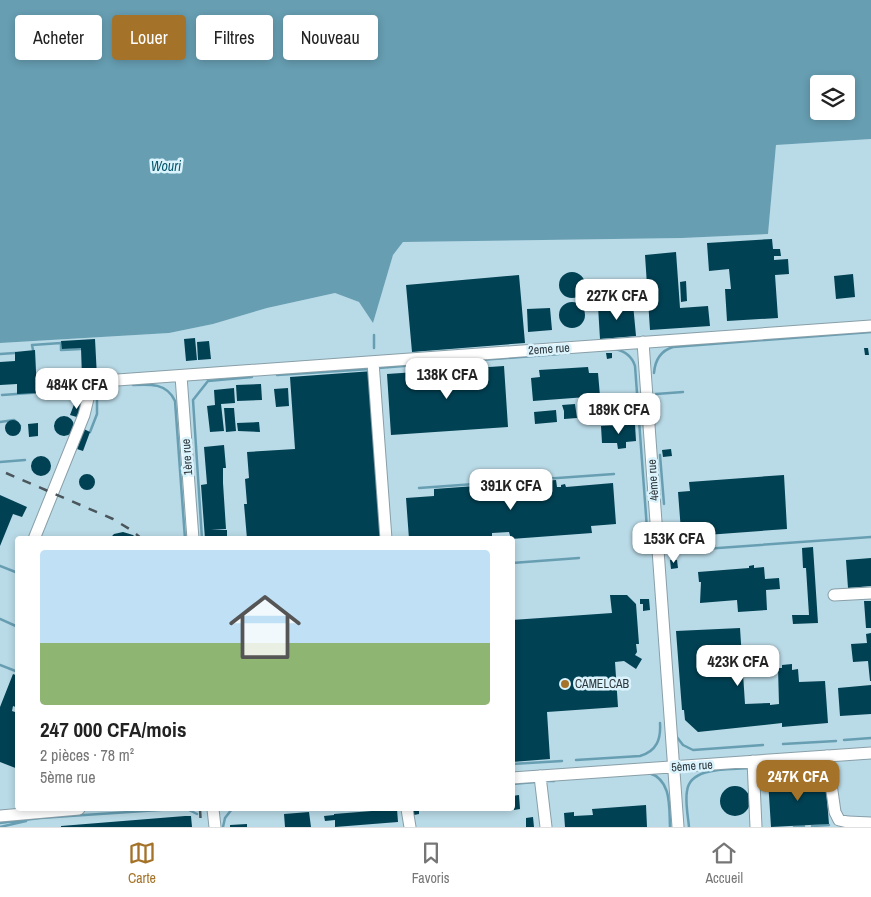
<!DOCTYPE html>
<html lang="fr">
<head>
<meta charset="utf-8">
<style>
  :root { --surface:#fff; --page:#f6f6f6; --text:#222; --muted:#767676; --line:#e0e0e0; --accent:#a47329 }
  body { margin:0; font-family:"Archivo Narrow",sans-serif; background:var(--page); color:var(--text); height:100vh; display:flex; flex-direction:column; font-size:19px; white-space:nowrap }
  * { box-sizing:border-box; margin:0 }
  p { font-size:16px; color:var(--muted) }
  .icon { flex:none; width:28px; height:28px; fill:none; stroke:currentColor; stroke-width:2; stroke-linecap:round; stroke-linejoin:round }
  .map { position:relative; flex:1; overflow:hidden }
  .sheet { position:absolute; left:15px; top:536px; width:500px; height:275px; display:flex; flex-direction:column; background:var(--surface); border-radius:5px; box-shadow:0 2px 8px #0003 }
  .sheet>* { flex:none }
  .top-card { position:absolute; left:15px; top:15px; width:500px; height:45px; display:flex; gap:10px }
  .fabs { position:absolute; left:810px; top:75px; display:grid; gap:10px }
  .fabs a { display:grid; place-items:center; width:45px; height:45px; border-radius:5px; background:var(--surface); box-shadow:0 2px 8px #0003; font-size:25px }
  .price { position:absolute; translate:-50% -42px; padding:0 11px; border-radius:10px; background:#fff; color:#222; font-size:16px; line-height:32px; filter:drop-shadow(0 1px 2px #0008) }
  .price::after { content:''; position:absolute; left:50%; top:30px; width:15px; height:11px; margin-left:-8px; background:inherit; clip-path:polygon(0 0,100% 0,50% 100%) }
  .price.selected { background:var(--accent); color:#fff }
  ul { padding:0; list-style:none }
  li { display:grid; align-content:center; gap:10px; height:265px; padding:0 25px }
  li+li { border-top:1px solid var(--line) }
  li span { display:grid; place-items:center; height:155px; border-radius:5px; color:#555 }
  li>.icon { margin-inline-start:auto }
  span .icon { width:90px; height:90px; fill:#fffc; stroke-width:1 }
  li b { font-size:21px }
  .pill { padding:0 18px; border-radius:5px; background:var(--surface); box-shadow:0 2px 8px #0003; font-size:18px; line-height:45px }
  .pill.selected { background:var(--accent); color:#fff }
  .dock { display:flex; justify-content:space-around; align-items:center; height:70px; border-top:1px solid var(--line); background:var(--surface); font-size:14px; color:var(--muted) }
  .dock a { display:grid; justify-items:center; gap:2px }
  .dock .selected { color:var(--accent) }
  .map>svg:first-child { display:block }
</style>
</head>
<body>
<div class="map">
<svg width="871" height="827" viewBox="0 0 871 827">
  <rect width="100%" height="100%" fill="#cde5ef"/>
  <path fill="#b9dae7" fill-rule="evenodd" d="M871,139V827H0V343L169,333L213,324L267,308L335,293L359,302L373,323L393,255L403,242L682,238L768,234L776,145ZM18,539H512V809H18Z"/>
  <path fill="#679eb2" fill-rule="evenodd" d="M0,0H871V139L776,145L768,234L682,238L403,242L393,255L373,323L359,302L335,293L267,308L213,324L169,333L0,343ZM819,84H846V111H819Z"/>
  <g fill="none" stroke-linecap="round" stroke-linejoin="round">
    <path stroke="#679eb2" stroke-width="2.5" d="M374,335V348
      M615,349C624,351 632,356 635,366L647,529
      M33,350L32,345L61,343V350L81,349
      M0,354L15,353
      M378,368L559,354
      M654,373C655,360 660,351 673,347L871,332
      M277,375L370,369
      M133,385C150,384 167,383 175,401L185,539
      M656,394L683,392
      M2,395L87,389
      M0,422L14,420L20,426
      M90,432L97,414V389
      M660,455L664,504
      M0,462L25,460
      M419,488L614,474
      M202,539L193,400L208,381L252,377
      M662,552L871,537
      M512,563L579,558
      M0,566L18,573
      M0,619L18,627
      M0,665L18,672
      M676,736L683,745L693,750L763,745
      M844,740L871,738
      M783,744L836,741
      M576,760L640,756C657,751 661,739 660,723
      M512,764L562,761
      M757,767L779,765
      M649,773C672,780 669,807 670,827
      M547,781H554
      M512,784L535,782
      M187,809L197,814
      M0,823L40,818L174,809
      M812,826L829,825
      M0,827L26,821
      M223,827L225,818L232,809
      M689,827C688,816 685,802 687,791C690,766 730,770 749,768
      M794,827L804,826"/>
  </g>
  <path fill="#004153" d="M772,239L773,249H780L781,256H774V260L788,259L789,274L775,275L778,318L727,321L725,289H731L729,269L709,271L707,243Z
    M676,252L680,308L708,306L710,326L650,330L645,255Z
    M559 285a13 13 0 1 1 26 0a13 13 0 1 1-26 0Z
    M853,274L855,297L836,299L834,276Z
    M519,275L525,343L412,352L406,285Z
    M686,281L687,301L681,302L680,282Z
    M559 315a13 13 0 1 1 26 0a13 13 0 1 1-26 0Z
    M633,304L636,336L600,339L598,306Z
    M550,308L552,330L528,332L527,309Z
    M195,338L197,360L186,361L184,339Z
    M95,339L97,377L82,378L81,348L62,349L61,341Z
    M209,341L211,359L198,360L197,342Z
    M864,348H868L869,355H865Z
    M35,350L37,393L17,394V384L0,385V362L15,361V352Z
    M606,353H612V358L607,359Z
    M504,366L508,427L391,435L387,374Z
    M588,367L589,373H598L600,396L533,401L531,378L540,377L539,370Z
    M373,371L384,539H247L244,504H247L245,479L249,478L247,452L295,449L290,377Z
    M261,384L262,400L237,401L236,385Z
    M111,388L112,396L98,397V389Z
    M234,388L235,403L221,404L224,431L210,432L207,406L215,405L214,390Z
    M288,388L289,406L276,407L274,389Z
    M596,398V406H603V414L622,412L623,419L601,420V417H592L591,411H588V413L584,414L583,400Z
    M75,402L84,405L80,418L70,415Z
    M575,404L577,418L564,419V411L562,405Z
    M224,408H234L236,431L226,432Z
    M556,410L557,422L535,424L534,412Z
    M54 426a10 10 0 1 1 20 0a10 10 0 1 1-20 0Z
    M5 428a8 8 0 1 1 16 0a8 8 0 1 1-16 0Z
    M259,422L260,432L238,431L237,423Z
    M38,423V436L29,437L28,424Z
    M635,424L636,441L626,442V448L618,449L617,443H602L601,426Z
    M84,429L90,432L83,451L77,449Z
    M224,445L226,468H223V483L226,529L211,530H227V539H205L201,485L207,484L204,447Z
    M671,449L672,456L663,457L662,450Z
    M31 466a10 10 0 1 1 20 0a10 10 0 1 1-20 0Z
    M79 482a8 8 0 1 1 16 0a8 8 0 1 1-16 0Z
    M784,475L787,529L693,536V530L681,531L678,492L690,491L689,482Z
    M556,480L557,487H561V485L565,484L566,487L613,483L616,524L591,526L592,533L511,539L509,532L492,533V536H487V539H476V537V539H456V536L409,539L406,498L434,496V489Z
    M0,495L27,507L22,517L13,514L0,546Z
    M123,532L133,535L137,539H109L114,534Z
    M813,547L818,623L793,624L792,615H809L806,568H803L802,548Z
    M871,558V586L848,588L846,560Z
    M670,560H677L678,568L671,569Z
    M754,565V568L764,567L765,579L779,578L780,589L766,590L767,610L738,612L737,600L700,603L701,582H699L698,572L749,568V566Z
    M610,595H627L636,604L639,644H636L637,652L635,655L642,659L636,669L624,661L615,662L618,707L547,712L550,759L512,762V620L612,613Z
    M640,599H649L650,610L643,611V604H640Z
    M864,601H871V628H866Z
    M740,628L745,704L770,703V705L779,704L778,668H782V665L792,664V670L798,669L799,682L825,681L828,723L782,727V723L698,732L685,720L684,710H682L676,631Z
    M871,633V681H870L868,661L853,662L851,644L867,643L866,634Z
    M13,674L18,676V708L13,706L12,711L18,713V769L0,762V707Z
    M871,685V714L840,716L838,688Z
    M825,776L829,824L771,827L768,780Z
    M720 801a15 15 0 1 1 30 0a15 15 0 1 1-30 0Z
    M519,795L520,809L514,810L512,796Z
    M646,805L647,827H565L564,813L574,812V816L593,815L592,809Z
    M397,809L398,822L335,827V820L325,821L324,816L334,815V814Z
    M414,809H419V814L414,815Z
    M309,812L311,827H285L284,814Z
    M185,816H191L192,827H61V826Z
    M533,817L534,827H526V818Z
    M247,824V827H230V825Z"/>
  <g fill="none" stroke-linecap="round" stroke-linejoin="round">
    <g stroke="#889fa8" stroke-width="13">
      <path id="minor" d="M643,342L678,827
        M373,362L386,539
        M181,376L193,539
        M48,385L871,326
        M34,539L84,415L92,382
        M834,595L871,593
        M827,756L835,812L839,820L848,822L871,823
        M753,761L756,827
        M540,776L546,827
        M512,778L871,753
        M213,809L215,827
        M407,809L410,827
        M0,816L79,809"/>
    </g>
    <use href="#minor" stroke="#fff" stroke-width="11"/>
    <path stroke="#4a565b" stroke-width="2.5" stroke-dasharray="9 9" stroke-linecap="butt" d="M6,473L113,519L131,530L142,539
      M200,809L201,827"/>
  </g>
  <circle fill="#a47329" stroke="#daf3fc" stroke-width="2" cx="565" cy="684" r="5"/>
  <g text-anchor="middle" stroke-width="5" stroke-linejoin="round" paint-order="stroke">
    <g font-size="12" fill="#2f383c" stroke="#daf3fc">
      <text transform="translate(549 349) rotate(-4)" y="4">2eme rue</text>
      <text transform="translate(187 457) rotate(-94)" y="4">1ère rue</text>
      <text transform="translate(653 480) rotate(-94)" y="4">4ème rue</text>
      <text transform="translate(692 766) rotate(-4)" y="4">5ème rue</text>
    </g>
    <g font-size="12" fill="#2f383c" stroke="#daf3fc" text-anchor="start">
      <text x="575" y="688">CAMELCAB</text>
    </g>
    <g font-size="14" font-style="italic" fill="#09576d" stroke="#daf3fc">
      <text x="166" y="171">Wouri</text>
    </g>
  </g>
</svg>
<div class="fabs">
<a><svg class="icon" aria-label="layers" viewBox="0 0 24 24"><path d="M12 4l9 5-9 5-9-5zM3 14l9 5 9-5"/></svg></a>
</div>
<b class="price" style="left:617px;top:321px">227K CFA</b>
<b class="price" style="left:447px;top:400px">138K CFA</b>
<b class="price" style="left:77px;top:410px">484K CFA</b>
<b class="price" style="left:619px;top:435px">189K CFA</b>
<b class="price" style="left:511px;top:511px">391K CFA</b>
<b class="price" style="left:674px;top:564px">153K CFA</b>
<b class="price" style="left:738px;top:687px">423K CFA</b>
<b class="price selected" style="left:798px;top:802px">247K CFA</b>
<div class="top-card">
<a class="pill">Acheter</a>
<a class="pill selected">Louer</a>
<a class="pill">Filtres</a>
<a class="pill">Nouveau</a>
</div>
<section class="sheet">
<ul>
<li><span style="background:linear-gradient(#bfe0f5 60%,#8fb573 0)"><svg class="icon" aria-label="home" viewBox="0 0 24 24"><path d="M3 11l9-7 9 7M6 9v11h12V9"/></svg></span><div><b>247 000 CFA/mois</b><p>2 pièces · 78 m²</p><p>5ème rue</p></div></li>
</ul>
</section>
</div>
<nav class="dock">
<a class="selected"><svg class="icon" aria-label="map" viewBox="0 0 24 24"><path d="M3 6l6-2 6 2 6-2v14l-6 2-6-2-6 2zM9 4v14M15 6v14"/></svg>Carte</a>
<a><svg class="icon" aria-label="saved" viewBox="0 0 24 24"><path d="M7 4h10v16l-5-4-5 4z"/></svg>Favoris</a>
<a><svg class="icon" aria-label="home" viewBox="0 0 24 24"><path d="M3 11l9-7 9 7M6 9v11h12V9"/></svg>Accueil</a>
</nav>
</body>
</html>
